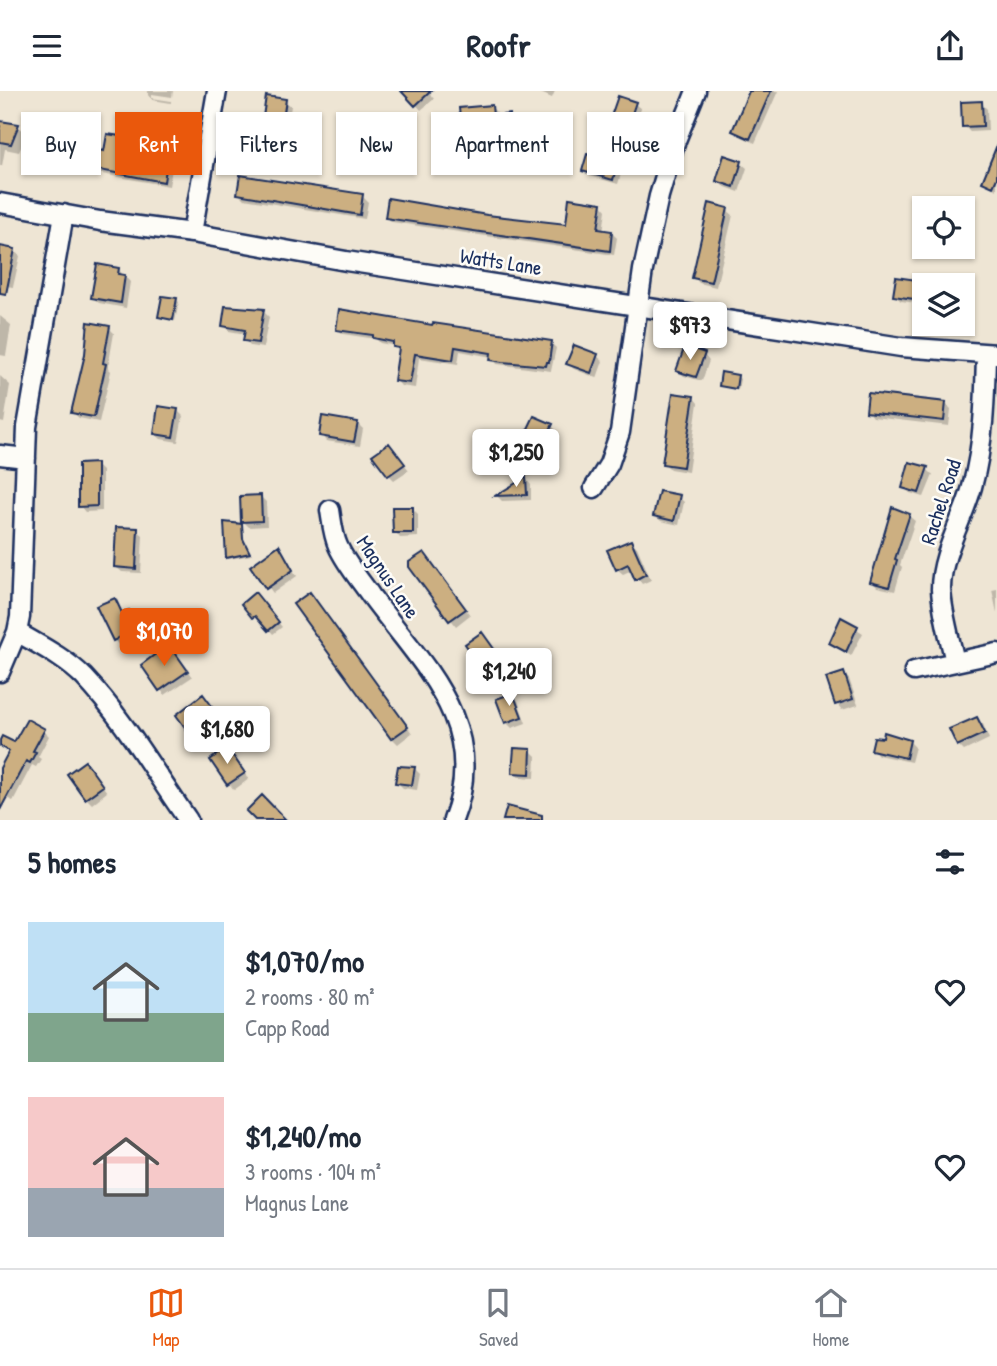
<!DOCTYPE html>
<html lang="en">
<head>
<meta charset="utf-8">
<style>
  :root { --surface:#fff; --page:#f6f6f7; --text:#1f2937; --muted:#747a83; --line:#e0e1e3; --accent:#ea580c }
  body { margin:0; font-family:"Patrick Hand",sans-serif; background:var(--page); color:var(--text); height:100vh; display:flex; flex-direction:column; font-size:26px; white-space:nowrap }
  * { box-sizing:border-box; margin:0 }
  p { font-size:23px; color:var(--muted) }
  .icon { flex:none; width:38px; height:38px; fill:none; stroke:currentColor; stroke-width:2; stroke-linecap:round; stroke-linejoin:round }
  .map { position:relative; height:729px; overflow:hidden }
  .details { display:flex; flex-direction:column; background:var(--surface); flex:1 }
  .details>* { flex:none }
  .guide { position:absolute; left:21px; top:21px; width:956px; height:63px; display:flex; gap:14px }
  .fabs { position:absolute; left:912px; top:105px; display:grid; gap:14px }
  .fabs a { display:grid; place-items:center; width:63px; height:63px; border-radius:0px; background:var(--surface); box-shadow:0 2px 5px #0004; font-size:35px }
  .price { position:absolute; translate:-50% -60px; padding:0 16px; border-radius:7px; background:#fff; color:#222; font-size:23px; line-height:46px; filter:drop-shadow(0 2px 4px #0008) }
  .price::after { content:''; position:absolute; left:50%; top:42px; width:21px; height:16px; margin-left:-10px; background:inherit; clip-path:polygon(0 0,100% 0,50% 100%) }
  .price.on { background:var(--accent); color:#fff }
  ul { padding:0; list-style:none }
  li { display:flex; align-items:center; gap:21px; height:175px; padding:0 28px }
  li span { display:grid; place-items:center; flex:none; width:196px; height:140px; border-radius:0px; color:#555 }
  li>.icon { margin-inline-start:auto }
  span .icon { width:84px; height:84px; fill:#fffc; stroke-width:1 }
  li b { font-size:30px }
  h2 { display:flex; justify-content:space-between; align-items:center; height:84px; padding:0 28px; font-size:30px }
  .tag { padding:0 24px; border-radius:0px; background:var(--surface); box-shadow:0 2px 5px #0004; font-size:24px; line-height:63px }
  .tag.on { background:var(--accent); color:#fff }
  header { display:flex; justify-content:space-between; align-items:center; height:91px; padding:0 28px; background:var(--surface); font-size:32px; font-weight:700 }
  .dock { display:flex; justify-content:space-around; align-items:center; height:98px; border-top:2px solid var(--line); background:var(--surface); font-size:19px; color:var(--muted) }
  .dock a { display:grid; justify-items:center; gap:4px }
  .dock .on { color:var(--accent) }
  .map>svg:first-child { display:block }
</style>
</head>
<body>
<header><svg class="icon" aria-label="menu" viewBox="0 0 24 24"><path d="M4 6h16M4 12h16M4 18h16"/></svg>Roofr<svg class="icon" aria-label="share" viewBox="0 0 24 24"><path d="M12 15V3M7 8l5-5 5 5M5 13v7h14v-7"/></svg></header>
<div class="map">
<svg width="997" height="729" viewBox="0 0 997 729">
  <rect width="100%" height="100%" fill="#eee5d4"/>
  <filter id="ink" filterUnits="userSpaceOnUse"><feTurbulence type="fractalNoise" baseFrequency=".0143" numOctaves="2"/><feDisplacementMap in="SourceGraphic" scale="14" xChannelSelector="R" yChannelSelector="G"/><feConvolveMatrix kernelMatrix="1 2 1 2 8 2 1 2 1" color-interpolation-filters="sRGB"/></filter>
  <g filter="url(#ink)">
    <path fill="#0003" d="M148,0H173L172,6L152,3V7L171,10V12L153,9L148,3Z
      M404,0H427L434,8L421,19Z
      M536,0H555L552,7Z
      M751,0H778L755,52L740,45L734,40Z
      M285,10L291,15L287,40L269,38L264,32Z
      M981,12L987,18L988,40L970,41L964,35Z
      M635,13L641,18L632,42L616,36L611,31Z
      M491,16L497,22V26L510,25L515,31L516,48L501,49L495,40L468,42L462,36Z
      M0,32L18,35L27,43L19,61L5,58L2,75H0Z
      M154,35L160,41L153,71L166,73L172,78L169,95L96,82L91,76L105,62L134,49Z
      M62,57L67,63L65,80L37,75L31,69Z
      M620,61L626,66L618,93L590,85L584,79L599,68Z
      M741,72L747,77L739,101L723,95L718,90Z
      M997,77V99L984,91Z
      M238,102L362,105L368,111L365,128L244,108Z
      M601,113L606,119L603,141L612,142L617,147L614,164L392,131L387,126H487L567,135Z
      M727,119L733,124L716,196L699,192L694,186Z
      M0,157L14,160L20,165L13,196L0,194Z
      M118,178L130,191L126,217L99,212L93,207Z
      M923,191L934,194H924V213L901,210L895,205Z
      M962,197L971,203L970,218H962Z
      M176,209L179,211L175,230L162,227L160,225Z
      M263,220L269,226L263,257L250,255L245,249L246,243L229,240L224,234Z
      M0,225L11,234L6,265L0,264Z
      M109,237L114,242L108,277L111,280L99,331L79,327L73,322Z
      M338,238L551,252L556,257L551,280L497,273L492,266L460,260L458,273L419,267L415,297L401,295L396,289L400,261L395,255L380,252L376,248L343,243Z
      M704,264L709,270L702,290L684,285L678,280Z
      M597,265L603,270L597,287L574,278L568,273Z
      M0,285L10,294L4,332L0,331Z
      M737,285L740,288L738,299L721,294Z
      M693,306L698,312L688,381L670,378L664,372Z
      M946,313L951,318L949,335L873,326L868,320Z
      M177,319L183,325L178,351L161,348L155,343Z
      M357,332L363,338L360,355L326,350L321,344Z
      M552,335L557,340L547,361L530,354L525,348Z
      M389,354L409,379L394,389L389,384Z
      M910,373L927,378L933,384L924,406L910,402L904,397Z
      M96,374L102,380V420L85,421L80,415Z
      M526,388L531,394V409L502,410L497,405Z
      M260,405L266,411L267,435L249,436L243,430Z
      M679,406L684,411L679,434L661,430L655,425Z
      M412,417L418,423V446L400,447L395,441Z
      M909,425L915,430L900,474L902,476L895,500L877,496L872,490Z
      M241,435L243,437L245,452L251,464L229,468L227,466Z
      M137,439L143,444L141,482L122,481L116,476Z
      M631,451L637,456L651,489L642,493L632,479L623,483L617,478Z
      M278,457L297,485L273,502L252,475Z
      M429,468L470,524L456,535L411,476Z
      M997,498V522L992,499Z
      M259,508L282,536L273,543L260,528L258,530L243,513Z
      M115,509L124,523L129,521L134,526L142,542L120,555L114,549L99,516Z
      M315,509L412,642L398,653L392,647Z
      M842,529L863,542L851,565L831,552Z
      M482,543L501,568L487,578L482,573Z
      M174,561L192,586L165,604L160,598Z
      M843,583L849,588L858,614L842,619L837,613Z
      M512,604L518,610L526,632L512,637L506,631Z
      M208,611L227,637L201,653L196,648Z
      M977,628L983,633L989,648L964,660L958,654Z
      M44,640L49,645L38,666L41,668L36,676L32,674L13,710L0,704V681L10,662L0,653H15Z
      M909,650L915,656L911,671L878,664L873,658Z
      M227,659L249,688L234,699L212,670Z
      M530,659L536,665L535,687L520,686L514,681Z
      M414,677L420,683L417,699L403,697L397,691Z
      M90,678L107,701L92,713L86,707Z"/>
    <path fill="#ccaf81" stroke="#1b2f5e" stroke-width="2" d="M401,0H431L415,15Z
      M749,0H771L750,48L732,40Z
      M266,5L286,8L282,36L262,33Z
      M618,5L636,11L627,37L609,31Z
      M982,10L983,35L962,36L961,11Z
      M492,14L493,25L510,23L511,43L494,44L493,35L461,37L459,17Z
      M0,30L19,33L11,53L0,51Z
      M137,30L155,34L147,68L167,71L164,91L89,77L92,58L104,60L107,43L133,47Z
      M33,51L63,56L60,75L29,70Z
      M602,54L621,59L613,89L582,80L587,63L598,66Z
      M997,54V87L993,96L982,91Z
      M724,64L742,70L734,96L716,90Z
      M240,84L363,103L360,124L237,103Z
      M388,107L487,124L566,133L569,107L602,112L598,138L612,140L610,160L385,127Z
      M709,112L728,117L711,191L692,187Z
      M0,155L15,158L6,203L0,202Z
      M97,173L119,177L118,183L125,184L121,212L91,207Z
      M896,186L924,190L921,209L893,205Z
      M162,205L177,207L173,229L158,226Z
      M225,215L264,218L258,252L243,250L245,239L222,235Z
      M339,218L432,234L433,232L552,250L549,271H547L546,275L503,271L490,269L491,262L455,256L453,269L415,263L410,292L394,290L399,257L393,256V251L373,247V244L336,239Z
      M88,231L110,235L103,272L106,273L94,326L71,322L85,263Z
      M574,254L598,263L591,282L566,273Z
      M685,255L705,262L696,286L676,280Z
      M721,281L738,284L736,298L719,295Z
      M673,302L694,305L683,376L662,373Z
      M868,302L946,311L944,330L866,321Z
      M158,315L178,318L173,346L154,343Z
      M322,325L358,331L354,351L319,345Z
      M534,325L553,333L541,357L523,348Z
      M389,352L405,373L388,385L372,364Z
      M909,371L928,376L919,402L902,397Z
      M97,372V415L78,416V373Z
      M526,386L527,404L495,405Z
      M659,400L680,404L674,430L653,425Z
      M261,404L262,430L241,431L240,405Z
      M392,416H413V442H393Z
      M892,416L910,423L895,468L897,469L889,496L870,491Z
      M224,431L242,433L243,448L250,462L226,467Z
      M116,436L138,437L136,478L114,476Z
      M631,449L646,483L635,489L628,473L616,479L607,459Z
      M279,454L293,479L266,498L250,475Z
      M424,461L466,518L449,530L409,476V471Z
      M255,501L279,531L268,540L255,525L252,527L241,513Z
      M310,501L408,636L391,648L293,513Z
      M115,507L122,522L129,519L138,536L113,550L96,515Z
      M841,526L858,535L846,561L829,552Z
      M482,541L497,562L480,574L465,553Z
      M169,553L188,580L159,600L141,574Z
      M844,581L853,608L835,614L826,587Z
      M513,602L522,626L505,632L496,608Z
      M203,603L223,630L194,649L176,624Z
      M977,626L985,642L957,655L949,638Z
      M27,628L45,638L33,660L36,661L30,672L26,670L0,719V677L9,660L0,655V649L2,645L14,651Z
      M884,641L910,649L906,667L871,659L874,646L883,647Z
      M227,656L245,682L227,694L210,669Z
      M514,657L531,658L530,683L512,682Z
      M85,670L103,695L85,708L67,683Z
      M398,675L415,676L412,694L395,692Z
      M262,704L286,729H255L246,720Z
      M507,715L542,724V729H503Z"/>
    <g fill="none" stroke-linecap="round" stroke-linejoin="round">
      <g stroke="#1b2f5e" stroke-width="23">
        <path id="street" d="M0,112L100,130L192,142L346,170L901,256L997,263
          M192,142L217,0
          M0,364L26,367
          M594,397L609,373L620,341L643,179L659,105L675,52L696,0
          M330,419C332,431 333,444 338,455C346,473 360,489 371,505C423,575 490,635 453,729
          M17,541C39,554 65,567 84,586C123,627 155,682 188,729
          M955,571C950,548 942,522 941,498C941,463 963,429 972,396C984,352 985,308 986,263
          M914,580L997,562
          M0,581L17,541L20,526L27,336L64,123"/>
      </g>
      <use href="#street" stroke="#fdfcf7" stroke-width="18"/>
    </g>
  </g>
  <g text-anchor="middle" stroke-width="5" stroke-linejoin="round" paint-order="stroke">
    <g font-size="21" fill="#1b2f5e" stroke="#fdfcf7">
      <text transform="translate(501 171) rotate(9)" y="7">Watts Lane</text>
      <text transform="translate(941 411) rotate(-72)" y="7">Rachel Road</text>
      <text transform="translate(388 486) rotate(56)" y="7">Magnus Lane</text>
    </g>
  </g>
</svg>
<div class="fabs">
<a><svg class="icon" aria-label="locate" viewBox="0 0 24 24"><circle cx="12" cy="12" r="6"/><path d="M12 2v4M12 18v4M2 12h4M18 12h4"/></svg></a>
<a><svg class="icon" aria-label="layers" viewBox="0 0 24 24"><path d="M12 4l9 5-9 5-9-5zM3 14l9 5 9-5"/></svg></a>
</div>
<b class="price" style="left:690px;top:271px">$973</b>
<b class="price" style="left:516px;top:398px">$1,250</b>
<b class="price on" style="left:164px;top:577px">$1,070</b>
<b class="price" style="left:509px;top:617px">$1,240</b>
<b class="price" style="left:227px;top:675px">$1,680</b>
<div class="guide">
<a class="tag">Buy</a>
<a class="tag on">Rent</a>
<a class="tag">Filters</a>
<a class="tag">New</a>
<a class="tag">Apartment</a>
<a class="tag">House</a>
</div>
</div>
<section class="details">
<h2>5 homes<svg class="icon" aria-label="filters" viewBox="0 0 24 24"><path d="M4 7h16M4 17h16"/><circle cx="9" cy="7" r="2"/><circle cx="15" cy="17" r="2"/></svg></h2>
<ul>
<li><span style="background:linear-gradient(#bfe0f5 65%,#7fa58c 0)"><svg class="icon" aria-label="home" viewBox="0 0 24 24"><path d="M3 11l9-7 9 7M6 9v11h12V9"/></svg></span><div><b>$1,070/mo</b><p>2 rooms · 80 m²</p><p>Capp Road</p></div><svg class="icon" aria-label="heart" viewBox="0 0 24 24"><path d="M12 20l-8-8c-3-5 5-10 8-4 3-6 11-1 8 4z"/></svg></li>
<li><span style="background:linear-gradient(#f6c9c9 65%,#9aa5b1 0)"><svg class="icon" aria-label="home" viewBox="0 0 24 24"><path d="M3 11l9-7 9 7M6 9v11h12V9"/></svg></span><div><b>$1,240/mo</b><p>3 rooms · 104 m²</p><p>Magnus Lane</p></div><svg class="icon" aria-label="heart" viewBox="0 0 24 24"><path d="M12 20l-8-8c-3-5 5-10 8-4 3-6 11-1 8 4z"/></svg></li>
</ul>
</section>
<nav class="dock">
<a class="on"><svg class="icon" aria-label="map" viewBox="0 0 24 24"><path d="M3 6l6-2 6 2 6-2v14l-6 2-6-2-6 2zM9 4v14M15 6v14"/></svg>Map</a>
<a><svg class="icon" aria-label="saved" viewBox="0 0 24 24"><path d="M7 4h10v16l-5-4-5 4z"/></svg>Saved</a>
<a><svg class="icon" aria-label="home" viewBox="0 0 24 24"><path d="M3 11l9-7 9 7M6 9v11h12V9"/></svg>Home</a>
</nav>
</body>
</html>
